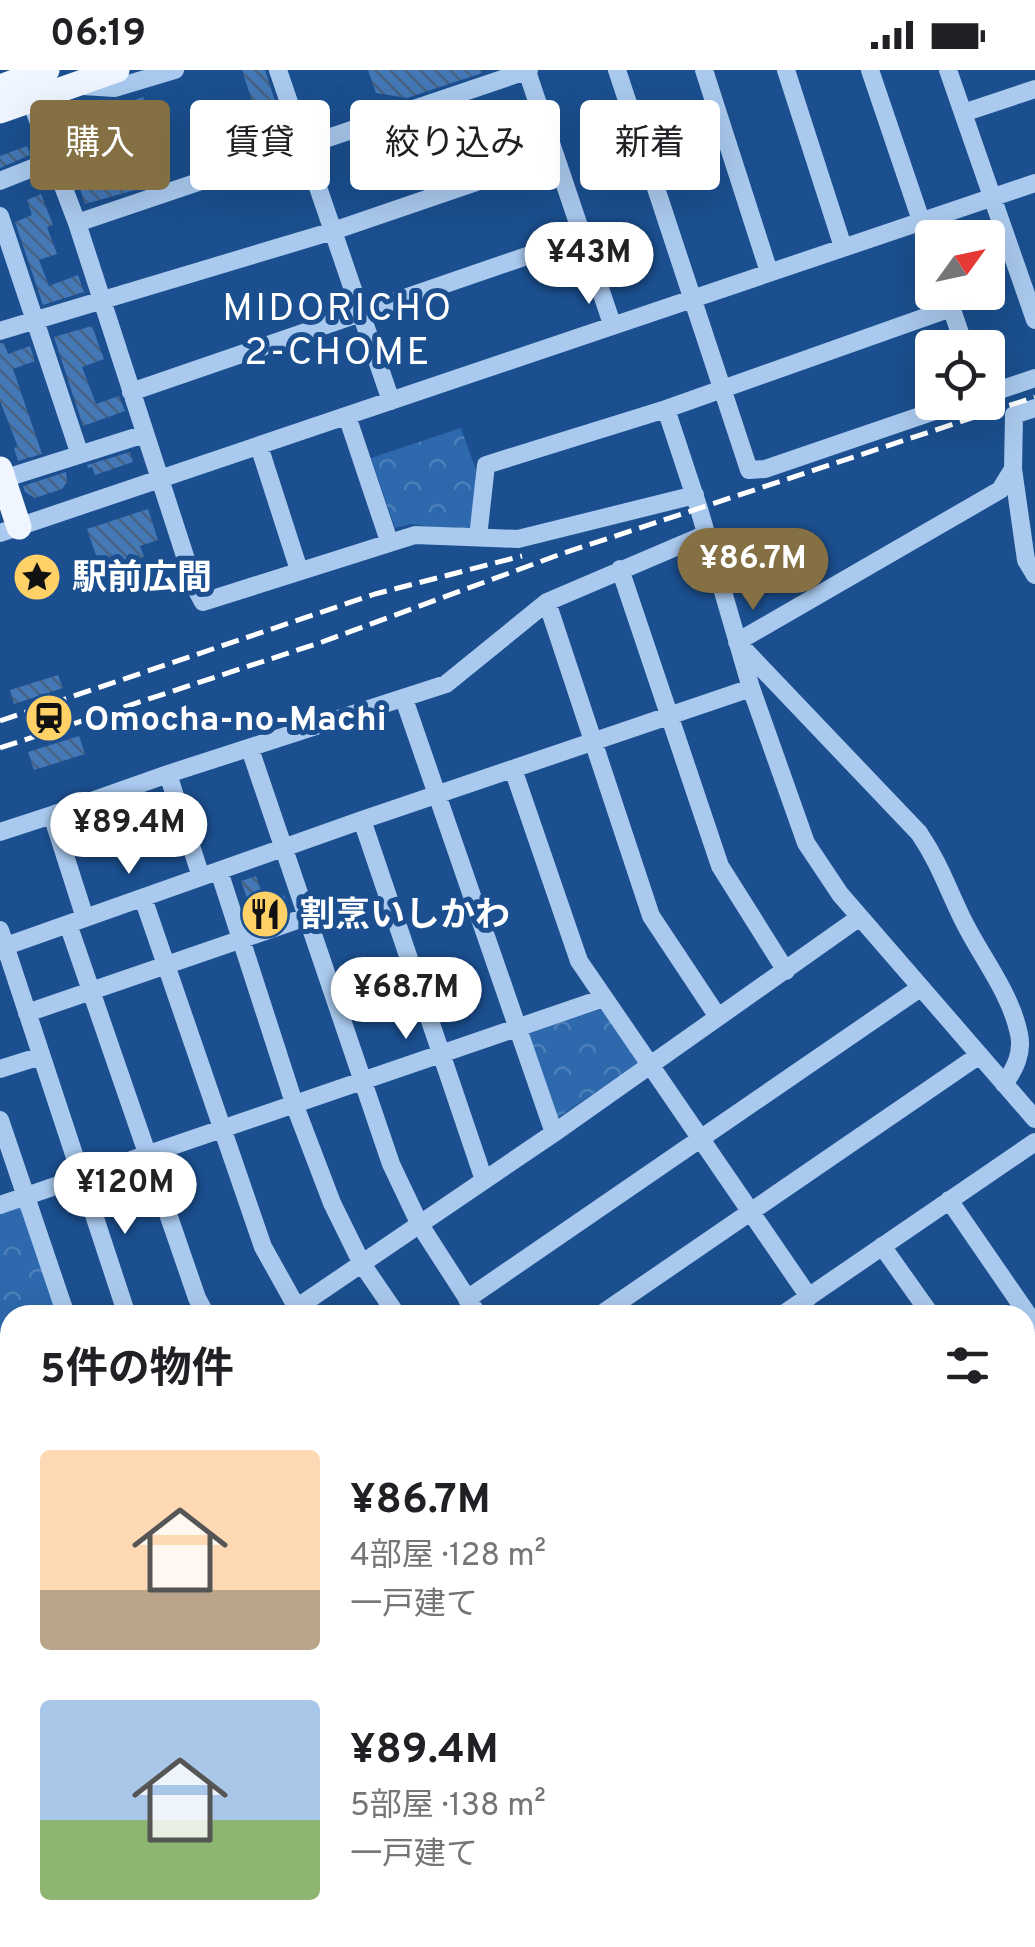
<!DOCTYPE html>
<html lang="ja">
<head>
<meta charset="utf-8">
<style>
  :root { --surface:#fff; --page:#f2f2f2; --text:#202124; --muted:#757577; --accent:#847042 }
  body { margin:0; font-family:Overpass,"Noto Sans JP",sans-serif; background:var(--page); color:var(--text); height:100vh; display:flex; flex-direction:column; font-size:38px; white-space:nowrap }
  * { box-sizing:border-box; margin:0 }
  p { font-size:32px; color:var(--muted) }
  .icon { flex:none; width:55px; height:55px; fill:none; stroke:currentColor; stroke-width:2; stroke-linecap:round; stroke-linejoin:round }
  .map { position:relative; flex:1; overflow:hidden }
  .drawer { position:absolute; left:0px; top:1235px; width:1035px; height:642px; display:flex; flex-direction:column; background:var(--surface); border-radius:30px 30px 0 0; box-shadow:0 10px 40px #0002 }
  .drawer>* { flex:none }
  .guide { position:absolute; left:30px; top:30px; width:975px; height:90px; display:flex; gap:20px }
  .needle { width:65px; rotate:57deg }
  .tools { position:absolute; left:915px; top:150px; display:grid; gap:20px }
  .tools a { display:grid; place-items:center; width:90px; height:90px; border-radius:10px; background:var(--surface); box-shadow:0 10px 40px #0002; font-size:50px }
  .price { position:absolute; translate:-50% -85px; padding:0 22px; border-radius:35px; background:#fff; color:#222; font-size:32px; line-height:65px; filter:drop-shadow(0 2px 5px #0008) }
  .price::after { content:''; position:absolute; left:50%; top:60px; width:30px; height:22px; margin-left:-15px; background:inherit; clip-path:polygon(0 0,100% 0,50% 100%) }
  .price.selected { background:var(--accent); color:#fff }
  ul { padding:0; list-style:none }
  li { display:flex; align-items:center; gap:30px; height:250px; padding:0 40px }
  li span { display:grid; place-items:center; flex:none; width:280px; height:200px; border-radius:10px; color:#555 }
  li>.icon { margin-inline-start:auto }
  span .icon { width:120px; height:120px; fill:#fffc; stroke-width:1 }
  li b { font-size:42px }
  h2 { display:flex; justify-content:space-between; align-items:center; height:120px; padding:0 40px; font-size:42px }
  .chip { padding:0 35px; border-radius:10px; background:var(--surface); box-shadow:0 10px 40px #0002; font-size:35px; line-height:90px }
  .chip.selected { background:var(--accent); color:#fff }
  .status { display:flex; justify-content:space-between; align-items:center; height:70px; padding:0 50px; background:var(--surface); direction:ltr }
  .status svg { height:28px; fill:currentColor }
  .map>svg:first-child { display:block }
</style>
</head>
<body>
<div class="status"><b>06:19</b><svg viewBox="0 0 49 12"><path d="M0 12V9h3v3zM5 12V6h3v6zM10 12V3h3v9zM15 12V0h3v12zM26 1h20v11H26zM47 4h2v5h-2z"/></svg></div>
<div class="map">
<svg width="1035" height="1877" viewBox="0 0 1035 1877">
  <defs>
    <pattern id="park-crowns" width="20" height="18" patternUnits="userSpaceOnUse" patternTransform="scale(2.5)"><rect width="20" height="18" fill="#2e69ad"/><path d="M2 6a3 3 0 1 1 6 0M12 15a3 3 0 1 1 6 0" fill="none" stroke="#4d80b9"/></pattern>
    <pattern id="building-back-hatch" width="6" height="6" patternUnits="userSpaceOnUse" patternTransform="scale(2.5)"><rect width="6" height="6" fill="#4478b7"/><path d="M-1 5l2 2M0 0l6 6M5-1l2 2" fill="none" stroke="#486282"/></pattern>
  </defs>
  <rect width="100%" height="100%" fill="#1b4f8f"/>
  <path fill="url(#park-crowns)" d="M461,358L476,400L472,462L411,454L395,458L371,388Z
    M602,939L638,993L556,1049L525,964Z
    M18,1136L25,1143L59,1245H10V1294L0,1283V1144Z"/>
  <path fill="url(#building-back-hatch)" d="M242,0H265L281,50L266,54L271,69L240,78L232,54L250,49L249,45L256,43Z
    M368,0H481L482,3L407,28L376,23Z
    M143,27L169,100L139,109L142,118L85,134L71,90L67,91L59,68L96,56L98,62L132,51L126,33Z
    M27,76L30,85L0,98V86Z
    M41,124L53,155L47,157L57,184L39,190L49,216L78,205L84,222L43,235L15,152L32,145L27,130Z
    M92,256L104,289L82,297L96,334L119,326L125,341L83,356L54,267Z
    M0,273H4L8,284L30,276L35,291L13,299L42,384L18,391L14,378L18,377L0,331Z
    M130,382L133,392L95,405L92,397L88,398L87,395Z
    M66,402L67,412L62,419L35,428L25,422L23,416Z
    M148,439L158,470L140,476L144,487L126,493L130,506L112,512L107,498L101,500L87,459Z
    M58,605L63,618L14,634L10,620Z
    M79,666L85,684L34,700L28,682Z
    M256,806L265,832L284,825L289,840L249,853L244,839L250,837L241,811Z"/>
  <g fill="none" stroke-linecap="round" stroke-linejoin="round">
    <path stroke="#a9c9ee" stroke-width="18" d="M278,0L391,331
      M617,0L749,400L765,399L961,332
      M704,0L769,202
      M786,0L843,177
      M870,0L932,183
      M948,0L1035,250
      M83,16L115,18L175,0
      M30,29L77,153L195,517L203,532L415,465L518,469L695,425
      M963,43L1035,19
      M555,85L612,254
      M0,111L55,89
      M0,146L79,382
      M77,153L529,0
      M946,222L965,278
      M951,238L666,339L699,439L751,618L806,773L840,824L1035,1049
      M0,261L333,161L555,85L527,1
      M131,322L582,167
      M988,324L1035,308
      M347,346L389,471
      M259,376L299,500
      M1013,399L1026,490L1035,505
      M0,410L145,364
      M0,463L1035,113
      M478,467L486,395L666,339
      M620,499L720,796L786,901
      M547,532L651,846L718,947
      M404,629L554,1063
      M250,679L391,1094L420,1155L478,1245
      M513,699L579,891L809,1227
      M168,704L446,614L547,532L704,465
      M362,750L484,1110
      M0,762L52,745
      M219,801L295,1036L332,1133L362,1194L397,1245
      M143,828L263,1177L301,1245
      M85,848L52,745L168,704L201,807
      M68,854L197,1228L206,1245
      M0,860L127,1245
      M0,881L6,876L362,750L751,618
      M27,943L309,846
      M0,999L41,986
      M1004,1014C1015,999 1023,983 1019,964C1011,924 982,888 964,852C948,820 940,794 919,763L737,572L1000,420L1013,399L1014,345L1035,338
      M0,1050L66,1245
      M949,1130L1035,1255
      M0,1135L604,928
      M882,1176L931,1245
      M467,1229L920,918
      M286,1245L554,1063L860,847
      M600,1245L978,986
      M782,1245L1035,1072
      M0,1327L10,1320
      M0,1356L10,1370
      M1025,1375L1035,1389
      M0,1444L10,1437
      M1025,1489L1035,1504
      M0,1559L10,1552
      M0,1657L10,1650
      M1025,1659L1035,1652
      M1025,1750L1035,1765
      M0,1783L10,1776
      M83,1868L90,1877
      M172,1868L178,1877
      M261,1868L268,1877
      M351,1868L358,1877
      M485,1868L491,1877
      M915,1868L922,1877
      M0,1874L2,1877
      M38,1877L52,1868
      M709,1877L722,1868"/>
    <path stroke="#f0f6ff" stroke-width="25" d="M0,17L47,0
      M0,41L117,0
      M0,399L19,457"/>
    <path stroke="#fff" stroke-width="5" stroke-dasharray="18 8" stroke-linecap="butt" d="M0,651L375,524L522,486
      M0,678L322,572L561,484L1035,327"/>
  </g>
  <defs>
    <g id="sight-disc" transform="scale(2.5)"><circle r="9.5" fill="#ffd166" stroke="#1b4f8f"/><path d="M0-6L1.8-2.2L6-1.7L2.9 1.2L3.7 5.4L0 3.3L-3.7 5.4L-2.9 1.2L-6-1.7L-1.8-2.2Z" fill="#111"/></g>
    <g id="station-disc" transform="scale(2.5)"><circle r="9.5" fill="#ffd166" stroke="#1b4f8f"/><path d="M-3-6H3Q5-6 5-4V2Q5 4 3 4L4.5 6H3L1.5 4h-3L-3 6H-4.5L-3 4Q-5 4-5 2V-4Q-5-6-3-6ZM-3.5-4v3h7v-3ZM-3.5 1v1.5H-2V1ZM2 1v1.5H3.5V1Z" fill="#111"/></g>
    <g id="restaurant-disc" transform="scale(2.5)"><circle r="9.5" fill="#ffd166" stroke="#1b4f8f"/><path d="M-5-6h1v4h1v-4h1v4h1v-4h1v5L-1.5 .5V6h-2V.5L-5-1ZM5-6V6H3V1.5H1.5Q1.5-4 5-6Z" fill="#111"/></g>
  </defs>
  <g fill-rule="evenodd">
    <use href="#sight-disc" x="37" y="507"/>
    <use href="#station-disc" x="49" y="648"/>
    <use href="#restaurant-disc" x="265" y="844"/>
  </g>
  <g text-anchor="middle" stroke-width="10" stroke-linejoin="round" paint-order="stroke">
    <g font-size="35" font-weight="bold" fill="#fff" stroke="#1b4f8f" text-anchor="start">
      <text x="72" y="519">駅前広間</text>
      <text x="84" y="660">Omocha-no-Machi</text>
      <text x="300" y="856">割烹いしかわ</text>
    </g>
    <g font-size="38" letter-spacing="2.5" fill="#fff" stroke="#1b4f8f">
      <text x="338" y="250">MIDORICHO<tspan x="338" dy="44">2-CHOME</tspan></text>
    </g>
  </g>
</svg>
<div class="tools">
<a><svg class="needle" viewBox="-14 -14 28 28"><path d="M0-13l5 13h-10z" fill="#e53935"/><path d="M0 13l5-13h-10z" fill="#757577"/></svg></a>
<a><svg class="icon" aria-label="locate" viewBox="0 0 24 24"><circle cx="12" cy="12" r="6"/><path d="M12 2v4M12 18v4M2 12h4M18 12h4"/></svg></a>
</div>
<b class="price" style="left:589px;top:237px">¥43M</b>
<b class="price selected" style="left:753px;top:543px">¥86.7M</b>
<b class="price" style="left:129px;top:807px">¥89.4M</b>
<b class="price" style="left:406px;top:972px">¥68.7M</b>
<b class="price" style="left:125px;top:1167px">¥120M</b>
<div class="guide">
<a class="chip selected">購入</a>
<a class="chip">賃貸</a>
<a class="chip">絞り込み</a>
<a class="chip">新着</a>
</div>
<section class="drawer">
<h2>5件の物件<svg class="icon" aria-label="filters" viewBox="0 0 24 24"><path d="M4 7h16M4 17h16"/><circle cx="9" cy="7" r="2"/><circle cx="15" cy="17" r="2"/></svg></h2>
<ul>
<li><span style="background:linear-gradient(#ffd9b3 70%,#b9a48a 0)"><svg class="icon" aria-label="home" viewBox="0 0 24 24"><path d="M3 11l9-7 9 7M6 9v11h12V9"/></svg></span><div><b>¥86.7M</b><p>4部屋 · 128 m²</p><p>一戸建て</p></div></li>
<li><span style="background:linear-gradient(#a9c7e8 60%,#8fb573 0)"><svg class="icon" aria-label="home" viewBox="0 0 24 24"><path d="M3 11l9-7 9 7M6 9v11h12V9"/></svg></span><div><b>¥89.4M</b><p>5部屋 · 138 m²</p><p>一戸建て</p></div></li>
</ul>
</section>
</div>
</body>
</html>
